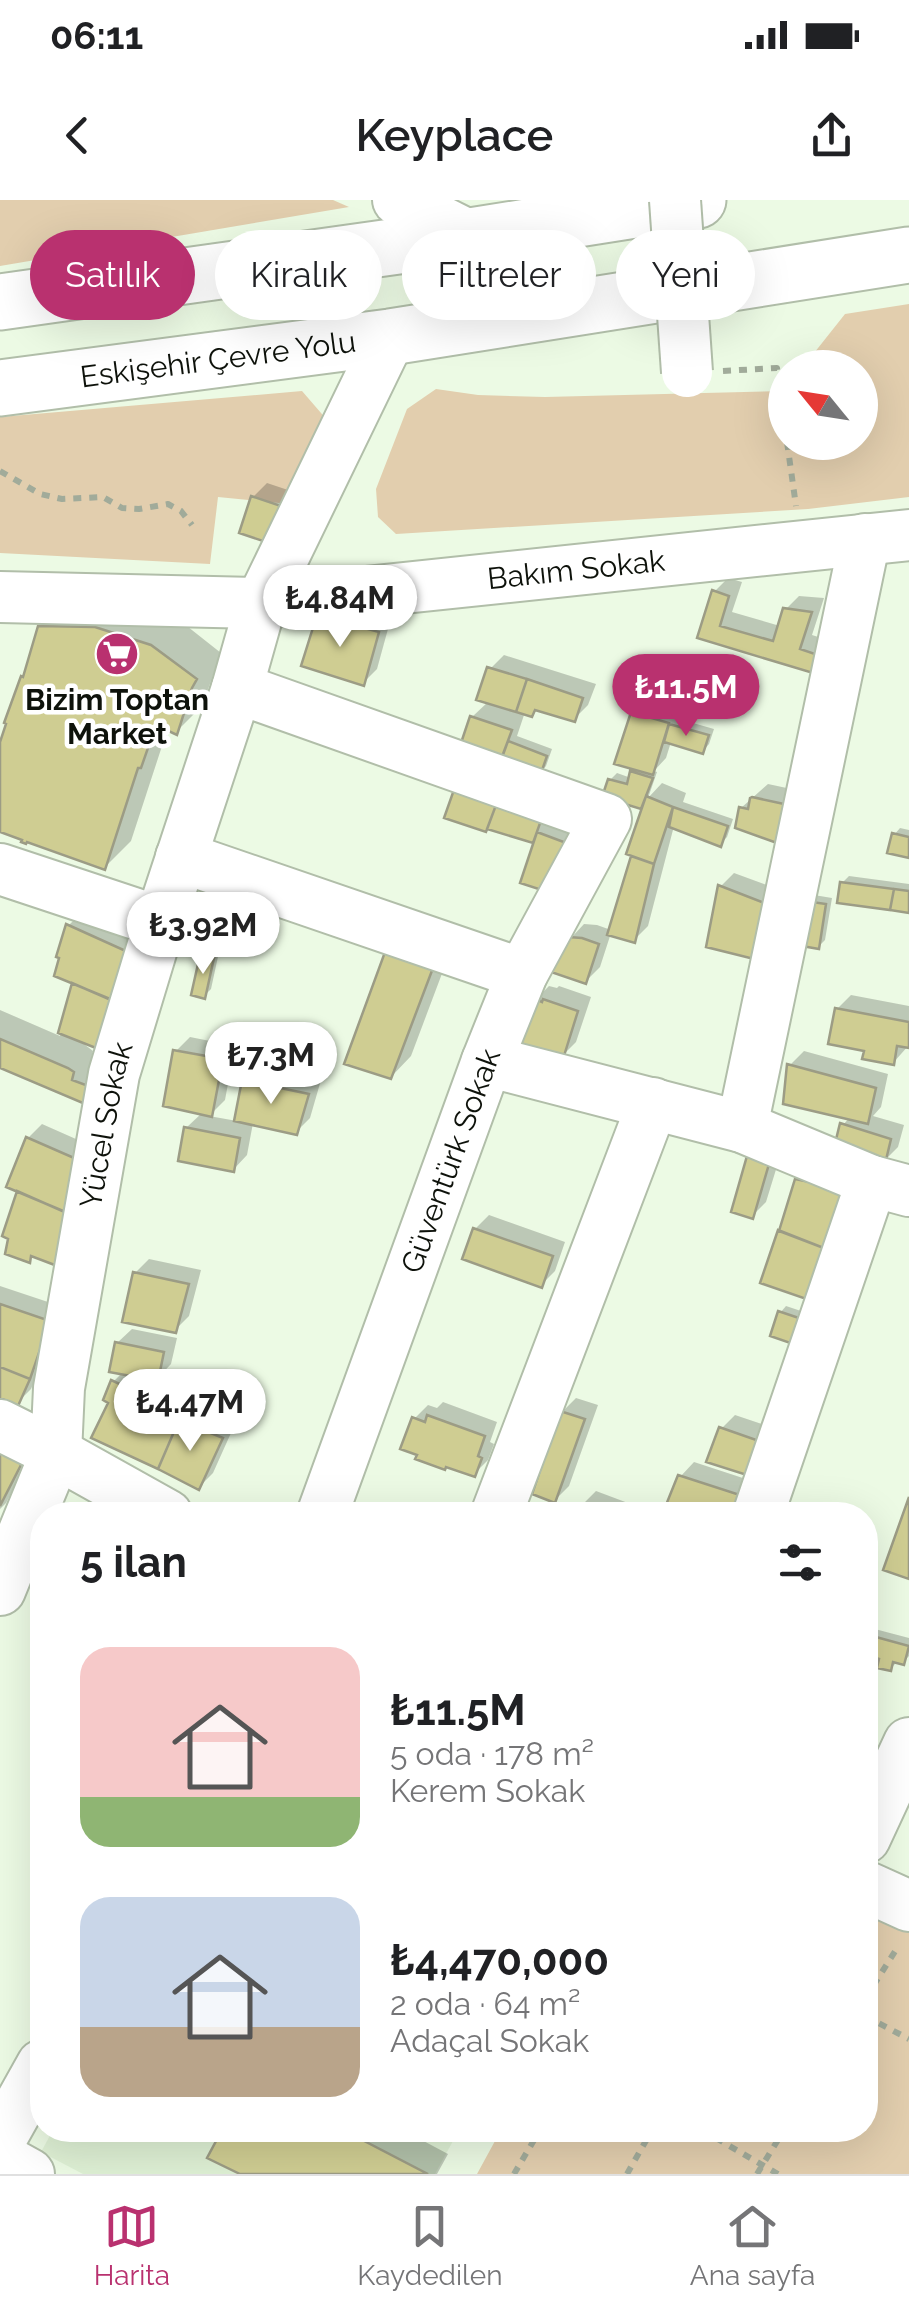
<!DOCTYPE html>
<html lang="tr">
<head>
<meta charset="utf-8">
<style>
  :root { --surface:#fff; --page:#f2f2f2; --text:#202124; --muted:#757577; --line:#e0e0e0; --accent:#b9316f }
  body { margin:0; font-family:Raleway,sans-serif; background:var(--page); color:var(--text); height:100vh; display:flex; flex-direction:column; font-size:38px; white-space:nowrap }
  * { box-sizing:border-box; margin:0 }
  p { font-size:32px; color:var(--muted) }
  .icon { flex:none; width:55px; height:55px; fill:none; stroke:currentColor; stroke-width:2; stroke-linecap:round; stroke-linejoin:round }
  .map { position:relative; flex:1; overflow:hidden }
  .panel { position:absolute; left:30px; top:1302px; width:848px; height:640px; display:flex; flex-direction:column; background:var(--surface); border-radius:40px; box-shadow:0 10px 40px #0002 }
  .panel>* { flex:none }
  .guide { position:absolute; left:30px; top:30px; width:850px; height:90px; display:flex; gap:20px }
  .needle { width:65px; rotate:300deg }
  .controls { position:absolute; left:768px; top:150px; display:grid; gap:20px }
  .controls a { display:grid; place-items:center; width:110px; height:110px; border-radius:50%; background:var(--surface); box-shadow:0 10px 40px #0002; font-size:50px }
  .price { position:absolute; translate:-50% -85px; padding:0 22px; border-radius:35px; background:#fff; color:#222; font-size:32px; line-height:65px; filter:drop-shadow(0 2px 5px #0008) }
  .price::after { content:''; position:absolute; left:50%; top:60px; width:30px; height:22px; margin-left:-15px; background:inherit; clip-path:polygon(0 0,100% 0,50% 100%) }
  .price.on { background:var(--accent); color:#fff }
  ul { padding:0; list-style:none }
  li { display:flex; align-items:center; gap:30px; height:250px; padding:0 50px }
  li span { display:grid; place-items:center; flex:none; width:280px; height:200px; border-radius:30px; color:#555 }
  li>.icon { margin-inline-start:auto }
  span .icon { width:120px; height:120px; fill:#fffc; stroke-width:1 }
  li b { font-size:42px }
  h2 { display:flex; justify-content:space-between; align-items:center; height:120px; padding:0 50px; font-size:42px }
  .tag { padding:0 35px; border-radius:45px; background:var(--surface); box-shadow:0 10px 40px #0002; font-size:35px; line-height:90px }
  .tag.on { background:var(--accent); color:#fff }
  .status { display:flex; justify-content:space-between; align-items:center; height:70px; padding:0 50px; background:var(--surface); direction:ltr }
  .status svg { height:28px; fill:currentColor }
  header { display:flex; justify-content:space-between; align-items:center; height:130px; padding:0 50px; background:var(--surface); font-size:45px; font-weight:600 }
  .dock { display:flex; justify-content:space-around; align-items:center; height:140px; border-top:2px solid var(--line); background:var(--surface); font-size:28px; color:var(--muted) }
  .dock a { display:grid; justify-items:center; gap:5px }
  .dock .on { color:var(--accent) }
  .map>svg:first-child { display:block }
</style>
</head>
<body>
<div class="status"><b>06:11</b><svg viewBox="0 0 49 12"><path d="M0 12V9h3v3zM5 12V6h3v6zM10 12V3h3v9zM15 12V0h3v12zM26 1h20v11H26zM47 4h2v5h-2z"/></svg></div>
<header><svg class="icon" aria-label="back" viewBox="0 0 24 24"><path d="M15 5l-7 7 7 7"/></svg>Keyplace<svg class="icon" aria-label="share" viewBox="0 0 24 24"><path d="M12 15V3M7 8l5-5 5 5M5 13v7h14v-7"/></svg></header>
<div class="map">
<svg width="909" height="1974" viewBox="0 0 909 1974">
  <rect width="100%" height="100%" fill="#ecfae4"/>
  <path fill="#def0d4" d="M53,1930H459L435,1974H83L41,1952Z"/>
  <path fill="#e2ceae" d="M0,0H333L349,7L0,66Z
    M909,104V297L808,309L396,334L378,317L376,289L407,209L436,189L478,195L545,197L785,191V242H860V168L803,167L845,114Z
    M302,191L334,228L299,305L218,297L210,364L0,353V217Z
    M865,1702L909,1723V1974H477L501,1930H865Z"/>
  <path fill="#0003" d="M267,283L300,294L288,328L253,297Z
    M728,378L742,382L732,412L780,426L785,410L799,396L824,398L812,435L831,441L812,470L700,436L714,392Z
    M67,401L178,419L221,453L202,506L176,532L170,529L163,543L131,641L104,668L0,631V549L41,428Z
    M333,402L391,418L377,469L363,483L304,464Z
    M504,455L596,484L588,505L574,519L537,508L531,514L525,512L517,536L552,549L546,566L540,573L503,561L472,517L489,501L490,469Z
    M647,499L682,510L679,519L714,529L709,544L703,551L671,542L666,558L654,571L657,572L648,598L662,583L686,593L683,602L733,619L727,637L720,644L674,626L648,726L634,740L611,733L600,767L586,781L570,739L584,724L597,725L611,730L648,599L641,606L610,580L617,573L631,578L637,568L633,513Z
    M768,584L796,590L790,626L741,608Z
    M458,585L581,630L550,690L537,642L488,627Z
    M900,628L909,630V655L894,635Z
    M734,673L780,690L772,743L720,687Z
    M849,676L909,684V710L842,683Z
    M814,695L832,698L825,740L818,747Z
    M82,712L141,738L119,835L80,841L93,851L91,859L121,871L97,906L0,866V810L60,836L75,782L68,726Z
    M452,747L411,856L391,877L387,753Z
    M209,750L219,752L211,789L204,796L202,756Z
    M549,786L557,788L559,786L591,797L576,842L562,856L535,800Z
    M851,795L909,806V845L893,863L867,849L837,809Z
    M190,837L235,846L225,900L209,916L237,921L244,881L258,867L321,880L310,918L296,932L253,923L247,955L233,970L186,928L203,912L176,851Z
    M804,851L888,874L881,907L873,916L904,925L898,947L884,961L843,925L850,917L790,865Z
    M42,924L94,947L80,999L29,1060L20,990L28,938Z
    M763,943L782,950L766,1002L752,1016Z
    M489,1015L565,1042L555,1071L541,1085L475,1029Z
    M149,1059L201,1070L189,1116L175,1130L135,1073Z
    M0,1086L63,1107L43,1163L31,1189L17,1203L0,1195Z
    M786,1106L810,1114L802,1136L780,1113Z
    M132,1129L177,1138L171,1164L155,1181L194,1199L191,1206L235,1224L213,1273L199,1287L111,1201L113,1182L123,1172L117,1143Z
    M576,1198L598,1205L569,1286L555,1300L562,1212Z
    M443,1202L497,1222L490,1242L494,1244L488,1260L474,1274L414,1219L428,1205L437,1208Z
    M735,1215L774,1228L763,1259L721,1229Z
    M0,1225L36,1245L6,1303L0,1309Z
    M694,1262L755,1282L743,1315H665L680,1277Z
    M596,1291L644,1309L641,1315H578L582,1305Z
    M871,1428L909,1438V1456L903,1462L898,1461L890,1469L882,1457L865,1452V1435Z
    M225,1930H403L448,1954L437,1974H245Z"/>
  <path fill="#cfcd92" stroke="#9c9c85" stroke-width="2.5" d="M251,296L287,308L275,345L239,333Z
    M712,390L729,396L720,426L773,441L783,408L812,412L800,449L818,455L813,473L697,438Z
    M317,415L379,432L364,486L301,466Z
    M38,426L95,427L151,445L197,479L192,488L177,535L156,525L141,568H138L105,670L27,642L26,644L21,642L22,640L0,632V542L6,524L4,523L21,476L23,477Z
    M487,467L527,479L516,512L476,500Z
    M527,479L583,498L575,522L535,510L532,517L516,512Z
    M631,512L669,523L653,575L614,564Z
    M470,516L512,530L500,562L459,549Z
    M669,524L709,535L703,554L664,542Z
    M508,541L547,556L540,576L500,563Z
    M630,571L653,578L641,609L602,597L608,579L627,584Z
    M456,584L499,597L486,632L444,618Z
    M646,596L673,607L654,664L626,654Z
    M499,597L544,612L533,643L487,629Z
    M752,597L784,604L777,643L735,628L739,607L748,609L750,598Z
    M673,607L728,626L721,647L669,627Z
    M537,632L569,644L551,693L520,683Z
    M892,633L909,637V658L887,653Z
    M631,656L654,664L635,743L607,735Z
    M840,682L894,689L890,710L837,703Z
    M718,685L767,704L758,760L706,747Z
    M894,689L909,691V713L890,710Z
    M805,701L826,704L819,749L796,745Z
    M66,724L128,752L115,801L54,776L59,758L56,757Z
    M568,737L582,738L599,744L586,784L551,772L558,751Z
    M385,752L433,768L391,879L344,864Z
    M200,755L214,758L205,799L191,795Z
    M72,783L118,803L106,852L58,833Z
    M533,798L542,802L543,799L578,811L563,859L517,844Z
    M835,808L909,822V848L897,846L894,865L862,859L864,851L828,844Z
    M0,839L68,868L74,872L72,880L102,891L97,909L0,868Z
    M173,850L223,859L212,917L163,906Z
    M787,864L876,888L868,924L783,904Z
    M242,880L309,894L297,935L234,921Z
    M840,923L891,939L885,964L834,948Z
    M184,927L240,938L234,972L178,961Z
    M26,937L81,961L68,1013L6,987Z
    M747,956L769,964L753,1019L731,1012Z
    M795,979L810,982L845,997L829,1050L779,1031Z
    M17,991L76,1017L60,1067L31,1056L30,1063L5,1054L8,1039L2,1036Z
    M473,1028L553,1056L542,1088L462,1059Z
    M778,1030L829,1050L812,1101L760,1083Z
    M133,1072L189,1084L176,1133L122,1122Z
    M0,1104L50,1121L30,1179L0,1167Z
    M778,1111L805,1120L796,1145L770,1136Z
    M115,1142L164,1152L158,1181L109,1172Z
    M0,1167L30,1179L18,1206L0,1198Z
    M111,1180L182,1213L158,1269L91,1238L108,1203L103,1200Z
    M560,1211L585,1219L555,1303L532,1294Z
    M427,1215L485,1236L478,1256L482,1258L475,1277L446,1267L445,1270L415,1259L417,1255L400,1249L412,1217L425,1222Z
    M179,1220L223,1238L199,1290L158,1269Z
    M719,1227L762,1242L750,1276L706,1262Z
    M0,1246L24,1259L0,1306Z
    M678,1275L743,1296L736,1315H662Z
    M909,1297V1379L883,1370Z
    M865,1434L909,1446L904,1465L893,1462L891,1471L877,1468L879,1459L865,1455Z
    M222,1930H343L428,1974H240L207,1958Z"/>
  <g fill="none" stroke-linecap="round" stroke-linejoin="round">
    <g stroke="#b1bea9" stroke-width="54">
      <g id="minor">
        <path d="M398,0L470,36"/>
        <path id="s1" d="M0,397L261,403L909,335"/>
        <path d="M237,488L606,619L522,774L487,861L322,1315"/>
        <path d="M181,657L522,774"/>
        <path d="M0,669L160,722"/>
        <path d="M487,861L742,927L872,981L909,991"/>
        <path d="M742,927L865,339"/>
        <path d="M0,1225L56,1253L167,1315"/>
        <path d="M496,1315L653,903"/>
        <path d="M758,1315L872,981"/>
        <path id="s2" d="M0,1390L56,1253L59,1188L114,874L160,722L237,488L261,403L390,137"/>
        <path d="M865,1638L909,1543"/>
        <path d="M865,1686L909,1706"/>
        <path d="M0,1940L42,1865"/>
        <path d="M0,1958L29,1974"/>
      </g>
    </g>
    <g stroke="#b1bea9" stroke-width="59">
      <g id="highway">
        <path d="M0,102L470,36L698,0"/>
        <path id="s3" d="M0,188L390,137L909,55"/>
      </g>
    </g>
    <path stroke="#a1ab9a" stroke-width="6" stroke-dasharray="8 8" stroke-linecap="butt" d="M723,171L777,168L785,228
      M787,242L796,306
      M0,271L40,294L62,299L103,297L122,308L139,309L168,304L181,311L192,325
      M865,1799L899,1745
      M865,1816L909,1839
      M702,1930L778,1974
      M514,1974L540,1930
      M627,1974L652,1930
      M757,1974L784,1930"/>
    <use href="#minor" stroke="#fff" stroke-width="50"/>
    <use href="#highway" stroke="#fff" stroke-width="55"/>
    <g stroke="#b1bea9" stroke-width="54" stroke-linecap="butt">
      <path id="minor-bridge" d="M675,0L687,172"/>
    </g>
    <use href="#minor-bridge" stroke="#fff" stroke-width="50"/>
  </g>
  <defs>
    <g id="supermarket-disc" transform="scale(2.25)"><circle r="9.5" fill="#b9316f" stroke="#fff"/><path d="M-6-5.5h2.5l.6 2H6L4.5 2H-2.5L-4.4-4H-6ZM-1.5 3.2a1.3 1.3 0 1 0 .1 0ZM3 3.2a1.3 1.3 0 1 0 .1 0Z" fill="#fff"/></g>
  </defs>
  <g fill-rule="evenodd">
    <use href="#supermarket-disc" x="117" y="454"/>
  </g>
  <g text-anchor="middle" stroke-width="9" stroke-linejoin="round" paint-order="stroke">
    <g font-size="30" fill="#0e120b" stroke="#fff">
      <text dy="10" stroke="none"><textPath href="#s3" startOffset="220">Eskişehir Çevre Yolu</textPath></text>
      <text dy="10" stroke="none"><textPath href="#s1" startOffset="578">Bakım Sokak</textPath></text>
      <text dy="10" stroke="none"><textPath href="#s2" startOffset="480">Yücel Sokak</textPath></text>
      <text transform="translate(451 961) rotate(-70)" y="10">Güventürk Sokak</text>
    </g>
    <g font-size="30" font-weight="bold" fill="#0e120b" stroke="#fff">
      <text x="117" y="510">Bizim Toptan<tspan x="117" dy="34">Market</tspan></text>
    </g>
  </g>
</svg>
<div class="controls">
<a><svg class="needle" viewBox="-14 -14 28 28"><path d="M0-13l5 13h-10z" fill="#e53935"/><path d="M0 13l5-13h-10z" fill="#757577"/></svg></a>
</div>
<b class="price" style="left:340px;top:450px">₺4.84M</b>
<b class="price on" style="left:686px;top:539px">₺11.5M</b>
<b class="price" style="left:203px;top:777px">₺3.92M</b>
<b class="price" style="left:271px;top:907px">₺7.3M</b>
<b class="price" style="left:190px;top:1254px">₺4.47M</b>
<div class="guide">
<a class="tag on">Satılık</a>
<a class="tag">Kiralık</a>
<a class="tag">Filtreler</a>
<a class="tag">Yeni</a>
</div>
<section class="panel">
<h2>5 ilan<svg class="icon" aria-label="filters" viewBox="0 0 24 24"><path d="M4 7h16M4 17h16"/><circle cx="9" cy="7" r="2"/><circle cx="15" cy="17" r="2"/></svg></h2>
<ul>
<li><span style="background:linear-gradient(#f6c9c9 75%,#8fb573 0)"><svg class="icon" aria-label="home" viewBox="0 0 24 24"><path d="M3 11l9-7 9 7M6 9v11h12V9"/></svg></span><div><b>₺11.5M</b><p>5 oda · 178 m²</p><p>Kerem Sokak</p></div></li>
<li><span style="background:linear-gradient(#c9d6e8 65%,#b9a48a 0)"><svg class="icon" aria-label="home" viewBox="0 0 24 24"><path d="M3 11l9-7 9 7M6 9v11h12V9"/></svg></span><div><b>₺4,470,000</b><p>2 oda · 64 m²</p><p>Adaçal Sokak</p></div></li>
</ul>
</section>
</div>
<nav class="dock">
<a class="on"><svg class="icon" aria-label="map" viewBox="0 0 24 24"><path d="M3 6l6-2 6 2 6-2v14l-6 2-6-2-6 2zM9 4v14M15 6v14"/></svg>Harita</a>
<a><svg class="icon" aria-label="saved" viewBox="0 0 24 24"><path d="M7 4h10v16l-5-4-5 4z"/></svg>Kaydedilen</a>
<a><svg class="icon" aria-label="home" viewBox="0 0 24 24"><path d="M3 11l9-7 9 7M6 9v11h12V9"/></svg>Ana sayfa</a>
</nav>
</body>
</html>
